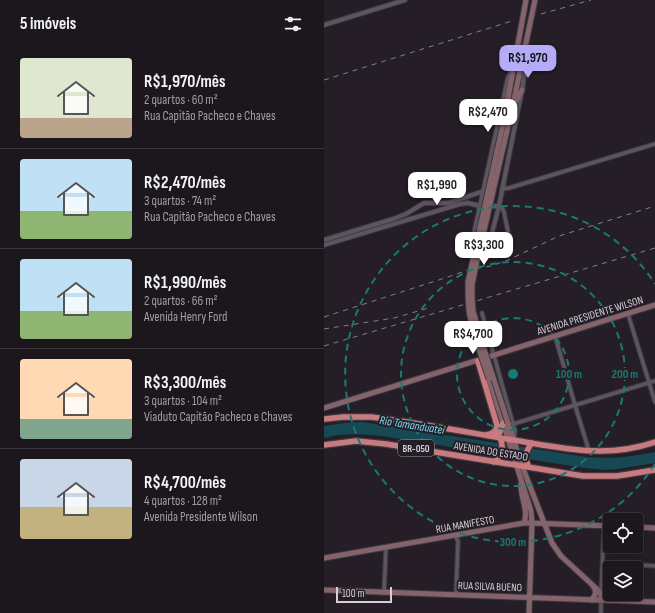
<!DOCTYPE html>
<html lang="pt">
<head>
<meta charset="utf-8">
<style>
  :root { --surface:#1c161d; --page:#29232a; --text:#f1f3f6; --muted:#a09fa4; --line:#3a353b; --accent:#b4acf9 }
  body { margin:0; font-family:"Sofia Sans Condensed",sans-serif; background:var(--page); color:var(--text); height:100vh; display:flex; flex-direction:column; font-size:15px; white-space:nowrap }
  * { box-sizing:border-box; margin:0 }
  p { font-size:13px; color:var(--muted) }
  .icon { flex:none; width:22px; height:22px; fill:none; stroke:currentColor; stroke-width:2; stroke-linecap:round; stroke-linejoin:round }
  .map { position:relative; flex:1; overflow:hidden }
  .panel { display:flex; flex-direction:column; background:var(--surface); width:324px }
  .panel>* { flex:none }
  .buttons { position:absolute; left:279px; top:513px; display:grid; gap:8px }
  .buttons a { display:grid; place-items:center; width:40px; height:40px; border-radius:4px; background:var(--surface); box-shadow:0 2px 10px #0003,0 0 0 1px var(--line); font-size:20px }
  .scale { position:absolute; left:12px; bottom:10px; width:56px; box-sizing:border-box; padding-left:4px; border:2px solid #d4cfd6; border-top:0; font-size:11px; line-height:14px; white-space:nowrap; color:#d4cfd6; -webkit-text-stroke:3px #251e27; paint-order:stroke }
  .price { position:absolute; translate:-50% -34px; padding:0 9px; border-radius:8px; background:#fff; color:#222; font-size:13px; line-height:26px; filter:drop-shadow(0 1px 2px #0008) }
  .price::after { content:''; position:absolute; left:50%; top:24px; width:12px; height:9px; margin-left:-6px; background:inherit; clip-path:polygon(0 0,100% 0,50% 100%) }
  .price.selected { background:var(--accent); color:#111 }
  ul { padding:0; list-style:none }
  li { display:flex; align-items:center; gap:12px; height:100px; padding:0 20px }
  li+li { border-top:1px solid var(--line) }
  li span { display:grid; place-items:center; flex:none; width:112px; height:80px; border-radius:4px; color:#555 }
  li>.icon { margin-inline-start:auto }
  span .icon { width:48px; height:48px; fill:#fffc; stroke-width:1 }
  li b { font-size:17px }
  h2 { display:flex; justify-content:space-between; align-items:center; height:48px; padding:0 20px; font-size:17px }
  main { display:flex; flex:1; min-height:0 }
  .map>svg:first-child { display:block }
</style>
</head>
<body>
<main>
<section class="panel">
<h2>5 imóveis<svg class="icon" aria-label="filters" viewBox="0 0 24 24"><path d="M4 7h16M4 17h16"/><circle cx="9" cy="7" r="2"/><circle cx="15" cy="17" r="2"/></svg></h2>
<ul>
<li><span style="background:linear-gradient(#dfe7d0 75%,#b9a48a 0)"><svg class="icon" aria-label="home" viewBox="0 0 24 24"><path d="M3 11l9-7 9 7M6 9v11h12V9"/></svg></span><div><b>R$1,970/mês</b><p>2 quartos · 60 m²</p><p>Rua Capitão Pacheco e Chaves</p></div></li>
<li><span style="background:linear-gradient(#bfe0f5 65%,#8fb573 0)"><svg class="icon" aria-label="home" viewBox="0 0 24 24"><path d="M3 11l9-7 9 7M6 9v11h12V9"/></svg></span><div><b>R$2,470/mês</b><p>3 quartos · 74 m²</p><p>Rua Capitão Pacheco e Chaves</p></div></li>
<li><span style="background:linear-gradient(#bfe0f5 65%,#8fb573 0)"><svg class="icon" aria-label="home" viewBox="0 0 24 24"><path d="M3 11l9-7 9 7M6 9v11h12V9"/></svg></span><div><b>R$1,990/mês</b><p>2 quartos · 66 m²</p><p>Avenida Henry Ford</p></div></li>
<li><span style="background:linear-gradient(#ffd9b3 75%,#7fa58c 0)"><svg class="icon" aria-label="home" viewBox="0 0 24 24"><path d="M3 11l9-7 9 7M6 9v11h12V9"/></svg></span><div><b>R$3,300/mês</b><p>3 quartos · 104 m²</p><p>Viaduto Capitão Pacheco e Chaves</p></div></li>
<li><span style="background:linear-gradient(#c9d6e8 60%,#c2b280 0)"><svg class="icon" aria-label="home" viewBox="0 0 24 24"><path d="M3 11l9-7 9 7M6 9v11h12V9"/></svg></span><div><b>R$4,700/mês</b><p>4 quartos · 128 m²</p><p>Avenida Presidente Wilson</p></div></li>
</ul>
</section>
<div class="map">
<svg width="331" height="613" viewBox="0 0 331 613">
  <rect width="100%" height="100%" fill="#251e27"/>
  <path fill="#164954" d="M39,422L58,425L262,457C288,459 306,457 331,452V463L294,469L281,470L261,468L57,436C37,434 19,433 0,438V426L20,423Z"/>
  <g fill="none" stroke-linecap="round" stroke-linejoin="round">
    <g stroke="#3e3840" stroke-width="5.5">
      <path id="minor" d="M178,189L185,188L331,144
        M162,256C170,254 181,253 187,247L180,212L178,208L175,206
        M158,313L191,431L190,440
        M304,314L331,402
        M231,336L251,405L265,451
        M189,424L331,381
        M131,535L134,541L132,595
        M303,564L331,566
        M60,593L62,547
        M277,595L280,526
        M277,613V600"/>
    </g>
    <g stroke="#3e3840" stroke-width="6">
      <path id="tertiary" d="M0,25L81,0
        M189,69L187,72L184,78L146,252L147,254H148L162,256L175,206L198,90L201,69V65L199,62
        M0,240L69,219L82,214L100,203H124L160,191
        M0,245L136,204L144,203L156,206H175"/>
    </g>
    <g stroke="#3e3840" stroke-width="7">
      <path id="secondary" d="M192,101L198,90
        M188,109L211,0
        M181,115L202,0
        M165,379L207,511L208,523L205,613
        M0,408L331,305
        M184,423L200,471L228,543L237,556L274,590L277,595V600
        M197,483C196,497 205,510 200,523
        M312,527L331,528
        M0,558L200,523H208L286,526
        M0,590L331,602
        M267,600C272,596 273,591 269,586"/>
    </g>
    <g stroke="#3e3840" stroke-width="8">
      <path id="trunk" d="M154,361L173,425C173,431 168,434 162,435
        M0,419L19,417H47C95,423 142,432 189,440C239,448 281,459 331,442
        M173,437L176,432L179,423
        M0,445L32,441L62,444L259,476H293L331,470
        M170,462C179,455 180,447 176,438
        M205,467C200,459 202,450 208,443"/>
    </g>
    <use href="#minor" stroke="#5c545f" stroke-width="3.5"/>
    <use href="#tertiary" stroke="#5c545f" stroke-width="4"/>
    <use href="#secondary" stroke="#84636b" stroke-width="5"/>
    <use href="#trunk" stroke="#c87b7e" stroke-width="5.5"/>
    <path stroke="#857f87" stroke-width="1" stroke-dasharray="5 5" stroke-linecap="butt" d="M217,14L267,0
      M0,80L191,20
      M0,317L130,275L143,270L167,266L184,260L235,236L331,206
      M0,329L70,318L108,307
      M0,346L331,248"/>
    <g stroke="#3e3840" stroke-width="7" stroke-linecap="butt">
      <path id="secondary-bridge" d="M165,379C158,357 148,333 145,310C144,301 144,292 144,282L181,115
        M184,423L161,352L149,311L148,296V285L151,270L188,109"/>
    </g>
    <use href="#secondary-bridge" stroke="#84636b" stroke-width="5"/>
  </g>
  <g fill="none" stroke="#197a73" stroke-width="2" stroke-dasharray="7 5">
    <circle cx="189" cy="374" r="56"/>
    <circle cx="189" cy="374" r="112"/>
    <path d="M331 464A168 168 0 1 1 331 284"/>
  </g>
  <g text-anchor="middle" stroke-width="4" stroke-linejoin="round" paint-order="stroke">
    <rect fill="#251e27" stroke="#a09aa2" stroke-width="1" x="74" y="440" width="36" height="16" rx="3"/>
    <g font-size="10" font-weight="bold" fill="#d4cfd6">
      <text x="92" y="452">BR-050</text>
    </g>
    <g font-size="11" fill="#d4cfd6" stroke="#251e27">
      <text transform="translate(266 315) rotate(-17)" y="4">AVENIDA PRESIDENTE WILSON</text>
      <text transform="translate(167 451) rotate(9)" y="4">AVENIDA DO ESTADO</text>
      <text transform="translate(141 524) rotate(-10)" y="4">RUA MANIFESTO</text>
      <text transform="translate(166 586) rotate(2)" y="4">RUA SILVA BUENO</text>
    </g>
    <g font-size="12" font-style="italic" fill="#79dff6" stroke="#251e27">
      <text transform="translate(88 425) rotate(9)" y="4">Rio Tamanduateí</text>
    </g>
  </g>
  <circle cx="189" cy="374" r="6" fill="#197a73" stroke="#251e27" stroke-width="2"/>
  <g font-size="12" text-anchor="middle" font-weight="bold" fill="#197a73" stroke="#251e27" stroke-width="4" stroke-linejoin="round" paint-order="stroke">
    <text x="245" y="378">100 m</text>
    <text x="301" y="378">200 m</text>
    <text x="189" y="546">300 m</text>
  </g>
</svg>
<div class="buttons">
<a><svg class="icon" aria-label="locate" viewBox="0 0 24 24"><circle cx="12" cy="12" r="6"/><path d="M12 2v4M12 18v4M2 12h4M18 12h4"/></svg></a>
<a><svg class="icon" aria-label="layers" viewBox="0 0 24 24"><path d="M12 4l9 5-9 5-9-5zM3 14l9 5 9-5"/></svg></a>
</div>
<div class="scale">100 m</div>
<b class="price selected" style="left:204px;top:79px">R$1,970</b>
<b class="price" style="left:164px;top:133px">R$2,470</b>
<b class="price" style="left:113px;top:206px">R$1,990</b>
<b class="price" style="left:160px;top:266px">R$3,300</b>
<b class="price" style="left:149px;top:355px">R$4,700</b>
</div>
</main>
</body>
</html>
